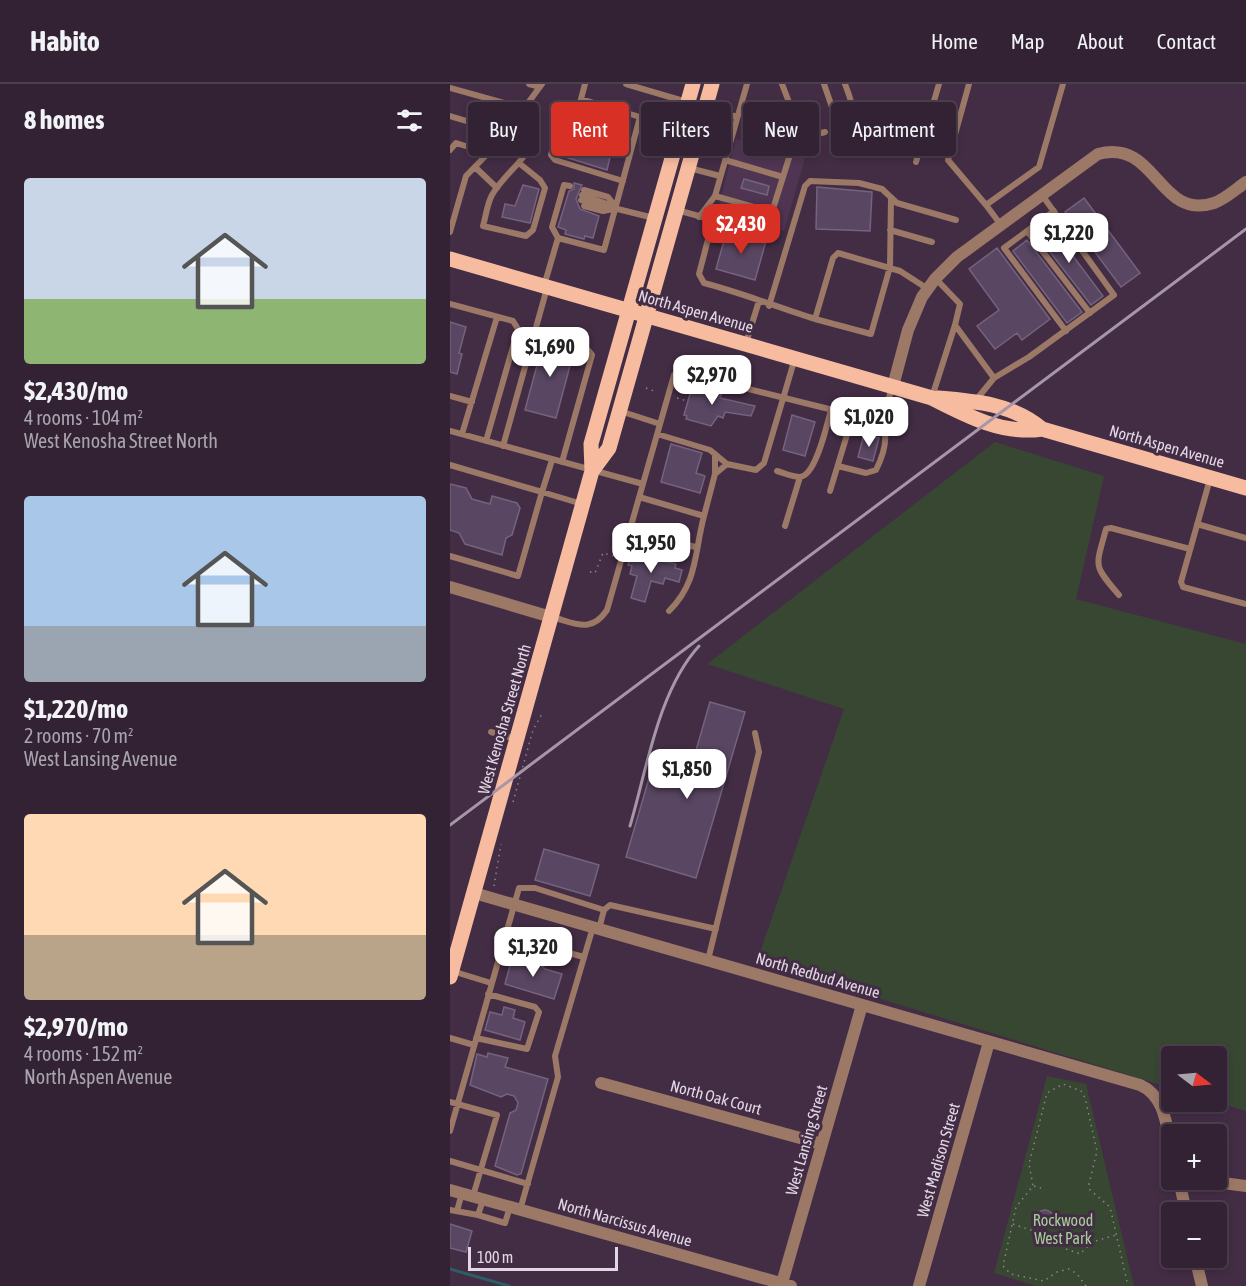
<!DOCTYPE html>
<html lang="en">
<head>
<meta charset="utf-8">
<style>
  :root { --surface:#322234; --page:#3a2a3c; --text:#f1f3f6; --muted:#a8a4ac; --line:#4d3f4f; --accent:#d93025 }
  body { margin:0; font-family:"Asap Condensed",sans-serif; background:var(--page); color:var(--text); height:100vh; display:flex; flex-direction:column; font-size:22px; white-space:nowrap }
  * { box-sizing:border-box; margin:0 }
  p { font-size:20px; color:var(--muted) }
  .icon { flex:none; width:33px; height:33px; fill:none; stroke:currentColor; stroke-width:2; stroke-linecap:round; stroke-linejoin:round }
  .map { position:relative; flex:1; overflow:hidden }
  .panel { display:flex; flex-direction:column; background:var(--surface); width:450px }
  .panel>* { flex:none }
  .guide { position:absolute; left:18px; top:18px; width:570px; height:54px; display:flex; gap:12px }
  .needle { width:39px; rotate:106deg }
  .tools { position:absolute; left:711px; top:962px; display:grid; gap:12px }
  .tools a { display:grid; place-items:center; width:66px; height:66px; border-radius:6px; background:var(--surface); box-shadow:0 3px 9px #0003,0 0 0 2px var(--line); font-size:30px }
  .scale { position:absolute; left:18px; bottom:15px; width:150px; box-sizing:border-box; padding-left:6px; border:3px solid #e3d6e5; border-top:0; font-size:16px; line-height:21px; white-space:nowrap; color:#e3d6e5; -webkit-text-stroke:4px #432d45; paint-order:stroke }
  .price { position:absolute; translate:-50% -51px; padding:0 14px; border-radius:12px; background:#fff; color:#222; font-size:20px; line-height:39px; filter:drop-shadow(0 2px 3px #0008) }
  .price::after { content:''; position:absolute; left:50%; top:36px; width:18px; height:14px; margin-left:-9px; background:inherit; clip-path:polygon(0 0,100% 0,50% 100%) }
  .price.active { background:var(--accent); color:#fff }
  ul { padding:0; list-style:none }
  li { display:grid; align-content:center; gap:12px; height:318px; padding:0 24px }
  li span { display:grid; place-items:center; height:186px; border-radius:6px; color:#555 }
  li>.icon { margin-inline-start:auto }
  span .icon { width:108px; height:108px; fill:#fffc; stroke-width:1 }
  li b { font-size:26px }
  h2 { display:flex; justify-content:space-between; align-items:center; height:72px; padding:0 24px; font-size:26px }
  .chip { padding:0 21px; border-radius:6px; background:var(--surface); box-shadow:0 3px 9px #0003,0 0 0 2px var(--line); font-size:21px; line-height:54px }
  .chip.active { background:var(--accent); color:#fff }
  header { display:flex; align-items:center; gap:36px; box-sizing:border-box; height:84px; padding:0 30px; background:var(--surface); border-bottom:2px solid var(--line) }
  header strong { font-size:28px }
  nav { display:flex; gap:33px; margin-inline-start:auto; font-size:21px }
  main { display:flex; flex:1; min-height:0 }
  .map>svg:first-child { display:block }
</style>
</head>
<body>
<header>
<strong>Habito</strong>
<nav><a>Home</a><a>Map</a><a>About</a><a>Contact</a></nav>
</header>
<main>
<section class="panel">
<h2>8 homes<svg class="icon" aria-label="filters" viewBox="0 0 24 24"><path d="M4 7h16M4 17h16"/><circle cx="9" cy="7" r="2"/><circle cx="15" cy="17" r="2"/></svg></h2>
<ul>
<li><span style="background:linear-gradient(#c9d6e8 65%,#8fb573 0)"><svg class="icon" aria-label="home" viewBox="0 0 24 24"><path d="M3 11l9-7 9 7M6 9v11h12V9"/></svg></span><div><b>$2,430/mo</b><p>4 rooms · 104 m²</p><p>West Kenosha Street North</p></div></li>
<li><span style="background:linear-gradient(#a9c7e8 70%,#9aa5b1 0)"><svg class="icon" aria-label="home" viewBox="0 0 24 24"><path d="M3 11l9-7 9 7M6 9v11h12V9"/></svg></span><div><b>$1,220/mo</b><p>2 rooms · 70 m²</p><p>West Lansing Avenue</p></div></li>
<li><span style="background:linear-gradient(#ffd9b3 65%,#b9a48a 0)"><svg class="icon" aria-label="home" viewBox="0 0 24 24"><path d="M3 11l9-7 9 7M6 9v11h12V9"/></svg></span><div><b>$2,970/mo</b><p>4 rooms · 152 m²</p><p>North Aspen Avenue</p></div></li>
</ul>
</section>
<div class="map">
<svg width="796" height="1202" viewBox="0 0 796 1202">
  <rect width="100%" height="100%" fill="#432d45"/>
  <path fill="#503553" d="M286,55L355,74L334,147L267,129Z"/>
  <path fill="#384732" d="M545,358L654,392L626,515L796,560V1027L764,1017L766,972H722L721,1004L307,877L394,625L257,580Z
    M597,992L636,1000L684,1202H586L544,1189Z"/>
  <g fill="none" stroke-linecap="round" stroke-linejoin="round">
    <path stroke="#2c5f65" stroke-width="3" d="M0,1185L59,1202"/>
  </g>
  <path fill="#594662" stroke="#75627f" stroke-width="1.5" d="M117,64L160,73L157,86L115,73Z
    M294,95L319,102L317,111L291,104Z
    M124,99L132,101L126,115L130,125L149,132L143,154L135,152L134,155L115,150L116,146L108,143L119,107L124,105Z
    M73,101L89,105L80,139L52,133L55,120L65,122Z
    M367,103L422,108L420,147L366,145Z
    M634,114L690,189L671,203L615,128Z
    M599,140L653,212L641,221L586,150Z
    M277,146L316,157L305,196L266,185Z
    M577,156L632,228L617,239L563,167Z
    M547,164L600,235L572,256L567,249L545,265L527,242L549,226L519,185Z
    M0,238L16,243L9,269L12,270L7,290L0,288Z
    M94,255L125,263L106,334L75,326Z
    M243,299L272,308L270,314L305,322L301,332L275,328L273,334L268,332L261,342L236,335L237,332L234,331Z
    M342,331L365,338L355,372L333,366Z
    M414,350L429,354L423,377L408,373Z
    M221,360L252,369L246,389L255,392L250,409L211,398Z
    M0,400L16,404L22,415L40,420L42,412L67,419L70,424L62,451L56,454L52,471L15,460L9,449L0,446Z
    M190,471L226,480L225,484L232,486L229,498L215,494L213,500L201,497L195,518L181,514L187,492L180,490L182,482L178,481L180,474Z
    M260,618L295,628L246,794L176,773L202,684L238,694Z
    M94,765L149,781L140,812L85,796Z
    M62,874L90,880L95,885L112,890L104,915L55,900Z
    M54,923L65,926L63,934L75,938L70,956L35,946L40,928L52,931Z
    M38,969L58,974L55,983L98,995L71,1090L67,1091L45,1082L60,1029L66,1026L68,1019L64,1012L57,1010L51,1013L20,1001L27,970L37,973Z
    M587 1134a8 8 0 1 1 16 0a8 8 0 1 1-16 0Z
    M0,1140L22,1147L16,1168L0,1164Z"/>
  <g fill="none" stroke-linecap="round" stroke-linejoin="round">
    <path stroke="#917f93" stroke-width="1.5" stroke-dasharray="1.5 4.5" stroke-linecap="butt" d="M196,304L204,307
      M227,314L237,317
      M140,488L145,489L153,469L164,472
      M63,718L83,646L93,628
      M44,802L51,760
      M584,1102L591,1104
      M563,1140L607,1155L616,1165L630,1170L642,1158L666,1151
      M636,1202L627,1190L619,1185L607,1188L594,1197L561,1190L553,1182L566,1123L583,1102L579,1080L597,1009L613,1000L631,1007L635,1014L647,1067L639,1100L640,1106L660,1123L678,1202"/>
    <path stroke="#9c7867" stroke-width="6" d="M79,0L90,3
      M176,0L237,18
      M332,0L350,47L361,52L375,48
      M374,0L383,26
      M519,0L498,76L536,121
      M0,4L76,25
      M131,15L123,45L182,62
      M256,24L287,33
      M481,27L509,35
      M0,32L57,49
      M123,45L107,50L101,71L105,76L173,97
      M382,46C408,35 404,24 395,0
      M0,66L6,59L38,69
      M466,78L489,0
      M69,79L90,96L95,104L83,146L76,152L33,142C36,132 37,120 42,111C56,87 81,74 87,46L69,34
      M25,83L47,104
      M239,84L270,92
      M333,93L339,74
      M134,106L158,113L166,123
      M132,111L163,122
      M265,112L322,128L333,93L275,76
      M131,116L204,134
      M134,122L153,127L163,125
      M227,126L263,136L249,190L254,199C292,209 327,223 365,235L383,174L388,169L450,187L478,205
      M604,127L554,164L616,247
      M249,133L265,112L297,0
      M551,141L536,121L589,83L613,0
      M440,146L482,158
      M577,147L640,229
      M0,148L16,92L50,57L92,0
      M108,154L102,143L114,101L120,102
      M486,195L510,220L505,241
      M94,202L108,154L154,166L190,33L131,15L135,0
      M0,220L63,237L68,245L36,357
      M319,222L355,102L360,97L409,99L432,105L447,119L506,136
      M365,235L421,250L440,183L441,114
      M86,245C106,251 130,253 142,271L112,378
      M296,259L309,217
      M0,312L22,318
      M482,313L505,241L544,294
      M526,316L544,294L579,273L664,211L592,111
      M170,327L210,340
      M0,347L193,400
      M12,350L47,233
      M207,350L260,366L277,380
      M53,362L97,204
      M265,370V390
      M0,381L92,408L102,376
      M388,382L416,389L426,386C433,372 439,353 432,339
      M327,387C334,389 343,393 350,393C366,392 377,340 381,326
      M760,395L731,498L733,503L796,520
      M380,407L403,331L432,339L442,303
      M189,413L254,432C244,470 248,498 219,527
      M254,432L265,390L277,380L306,386L314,379L345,274
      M747,440L796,454
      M335,442L350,393
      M180,445L245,463
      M0,472L68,492L92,408L132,420
      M669,511C642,480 646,483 656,445L661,444L740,465
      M102,533C125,539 141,550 157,526L224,291L230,288L403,331
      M41,648L66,655
      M149,845L154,826L160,821L266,845
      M55,852L134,873
      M258,876L309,668L305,649
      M2,887L41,899
      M0,954L24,961
      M26,954L77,965L89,928L85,923L38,910
      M0,1018L47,1031L23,1112
      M0,1047L69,804H85L154,826
      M0,1077L78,1100
      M0,1126L28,1131L33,1116
      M70,1126L108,993L105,972L143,843
      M7,1127L12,1109
      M28,1131L55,1139L60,1123"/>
    <path stroke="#9c7867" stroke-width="12" d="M443,302L458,246L472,213L485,195L507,173L648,70C707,54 708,137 764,119C775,115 786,105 796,98
      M0,503L101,533
      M24,809L690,1001C715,1012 716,1041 722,1065
      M151,999L372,1060
      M729,1096L736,1128
      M731,1102L758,1097L796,1102
      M0,1106L341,1202
      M745,1173L752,1202
      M332,1199L412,921
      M469,1202L539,958"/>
    <path stroke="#f7bca0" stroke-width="15" d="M0,175L482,314C517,332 553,351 592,345
      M488,314C525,317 563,320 592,345L796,404
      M142,387L159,364L262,0
      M0,893L142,387L141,360L243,0"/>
    <path stroke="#a696a8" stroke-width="3" d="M0,741L796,145
      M180,742C197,685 208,607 249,562"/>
  </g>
  <g text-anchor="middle" stroke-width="6" stroke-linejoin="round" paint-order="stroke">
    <g font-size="16" fill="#e3d6e5" stroke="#432d45">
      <text transform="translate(246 227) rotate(16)" y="6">North Aspen Avenue</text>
      <text transform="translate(717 362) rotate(16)" y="6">North Aspen Avenue</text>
      <text transform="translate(54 635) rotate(-74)" y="6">West Kenosha Street North</text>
      <text transform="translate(368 891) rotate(16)" y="6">North Redbud Avenue</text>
      <text transform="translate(266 1013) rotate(15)" y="6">North Oak Court</text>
      <text transform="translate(356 1056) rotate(-74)" y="6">West Lansing Street</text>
      <text transform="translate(488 1076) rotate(-74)" y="6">West Madison Street</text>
      <text transform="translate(175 1138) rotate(16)" y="6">North Narcissus Avenue</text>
    </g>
    <g font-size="16" fill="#a6ce98" stroke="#432d45">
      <text x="613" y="1142">Rockwood<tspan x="613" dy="18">West Park</tspan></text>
    </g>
  </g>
</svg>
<div class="tools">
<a><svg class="needle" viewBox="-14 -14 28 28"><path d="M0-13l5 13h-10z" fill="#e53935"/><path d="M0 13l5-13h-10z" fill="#a8a4ac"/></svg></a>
<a>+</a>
<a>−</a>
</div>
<div class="scale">100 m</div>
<b class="price active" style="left:291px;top:171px">$2,430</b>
<b class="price" style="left:619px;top:180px">$1,220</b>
<b class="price" style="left:100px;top:294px">$1,690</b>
<b class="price" style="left:262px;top:322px">$2,970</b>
<b class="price" style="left:419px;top:364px">$1,020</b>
<b class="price" style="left:201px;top:490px">$1,950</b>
<b class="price" style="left:237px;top:716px">$1,850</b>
<b class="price" style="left:83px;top:894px">$1,320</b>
<div class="guide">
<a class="chip">Buy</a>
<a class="chip active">Rent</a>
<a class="chip">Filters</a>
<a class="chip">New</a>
<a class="chip">Apartment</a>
</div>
</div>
</main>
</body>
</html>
